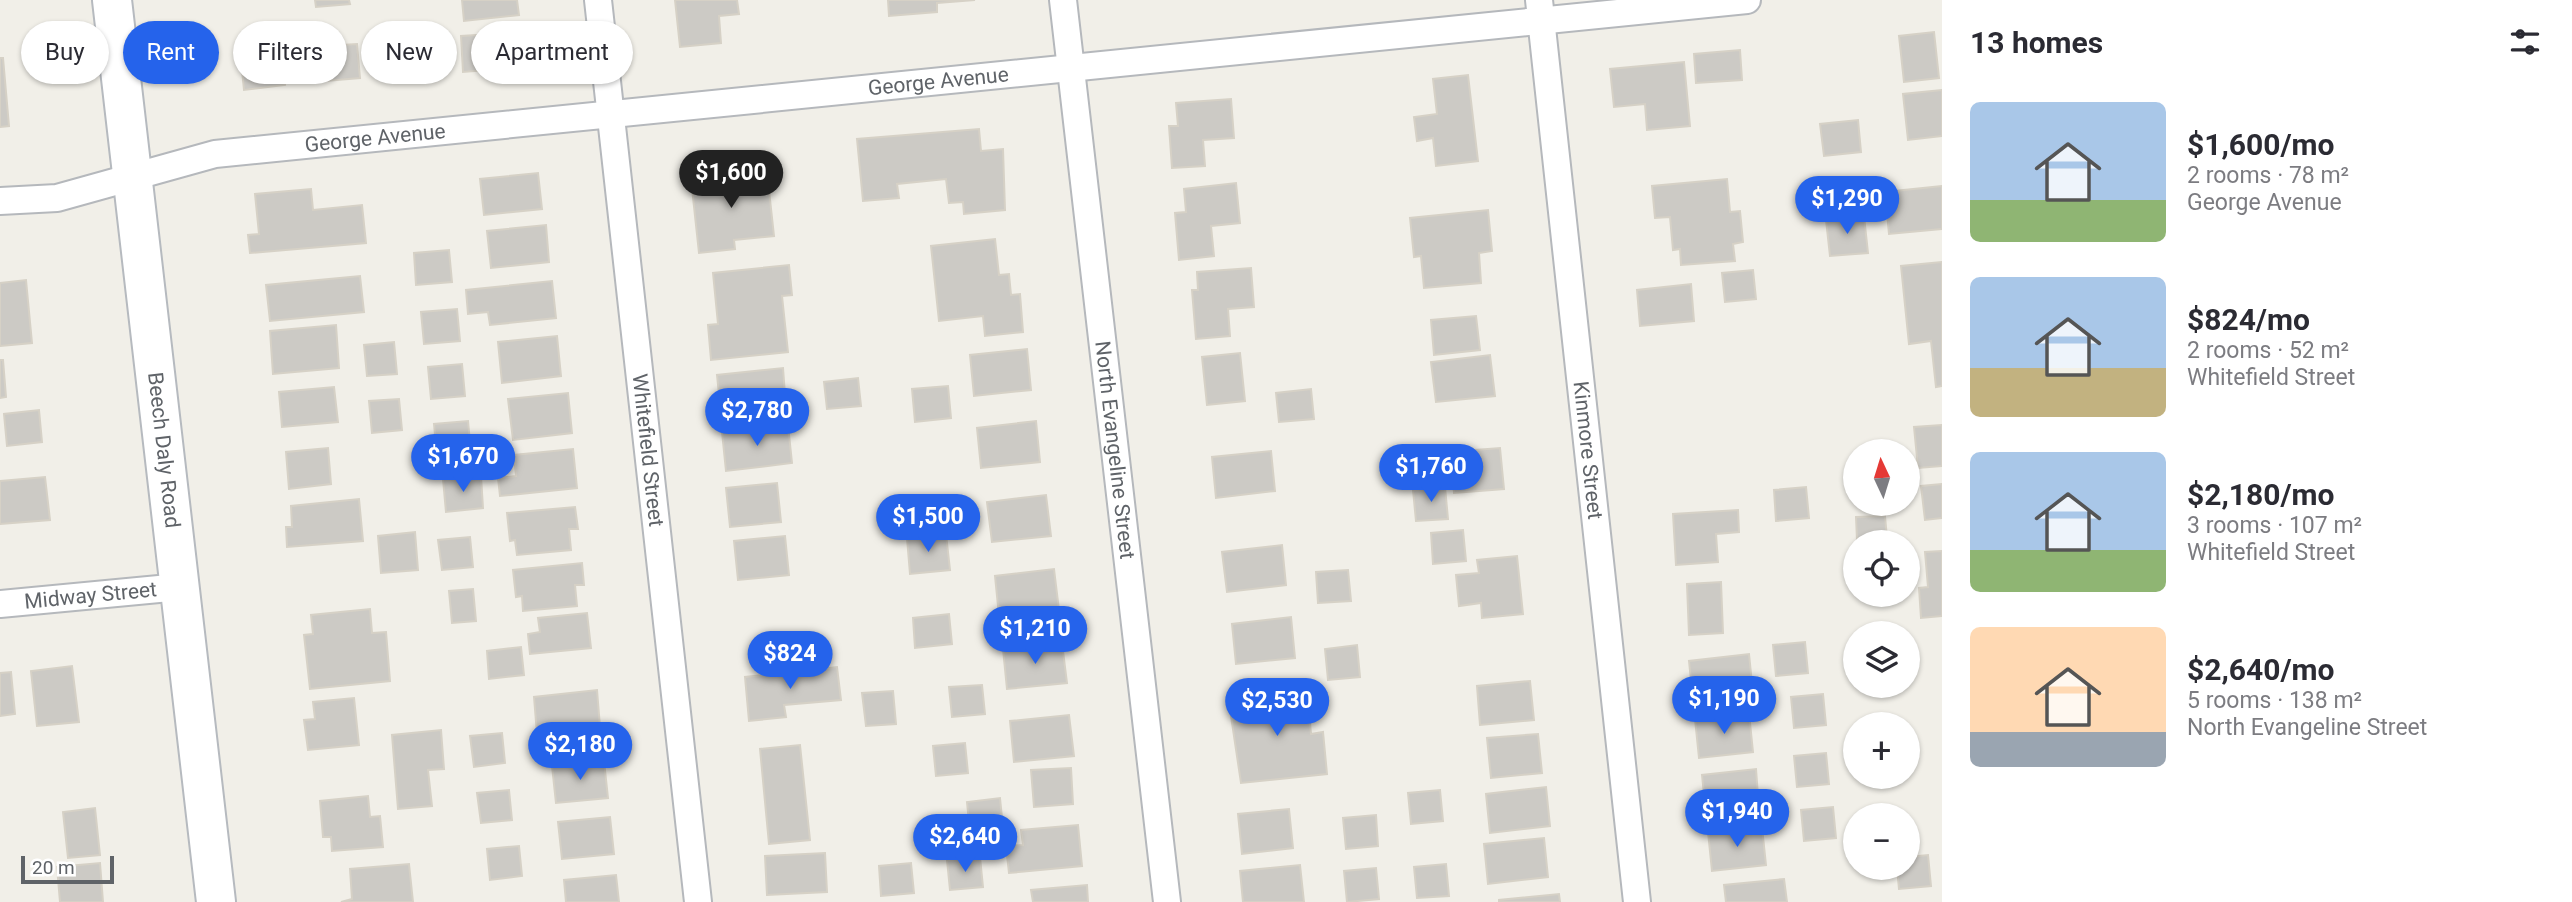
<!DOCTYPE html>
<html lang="en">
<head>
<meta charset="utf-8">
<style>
  :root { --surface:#fff; --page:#f2f2f3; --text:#2b2b33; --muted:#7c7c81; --accent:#2563eb }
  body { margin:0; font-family:Roboto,sans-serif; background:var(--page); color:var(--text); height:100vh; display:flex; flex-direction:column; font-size:26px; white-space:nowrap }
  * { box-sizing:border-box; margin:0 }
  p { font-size:23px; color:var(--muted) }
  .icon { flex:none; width:38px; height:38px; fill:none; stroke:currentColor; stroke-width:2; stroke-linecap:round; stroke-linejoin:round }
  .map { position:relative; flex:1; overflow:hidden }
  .drawer { display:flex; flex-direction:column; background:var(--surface); width:630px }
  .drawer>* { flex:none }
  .top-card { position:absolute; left:21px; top:21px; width:665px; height:63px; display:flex; gap:14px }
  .needle { width:46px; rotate:356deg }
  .buttons { position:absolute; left:1843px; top:439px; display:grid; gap:14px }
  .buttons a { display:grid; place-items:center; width:77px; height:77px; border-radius:50%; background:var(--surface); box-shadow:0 2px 5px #0004; font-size:35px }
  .scale { position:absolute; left:21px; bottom:18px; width:93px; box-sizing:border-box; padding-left:7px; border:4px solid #5f6368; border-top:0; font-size:19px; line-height:24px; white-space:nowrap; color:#5f6368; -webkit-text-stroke:5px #fff; paint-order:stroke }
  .price { position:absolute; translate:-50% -60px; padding:0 16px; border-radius:24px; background:var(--accent); color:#fff; font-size:23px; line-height:46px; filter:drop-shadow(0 2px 4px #0008) }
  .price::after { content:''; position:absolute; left:50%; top:42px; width:21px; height:16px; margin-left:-10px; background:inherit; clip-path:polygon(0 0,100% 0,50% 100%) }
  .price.current { background:#222; color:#fff }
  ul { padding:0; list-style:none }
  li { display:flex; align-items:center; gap:21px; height:175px; padding:0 28px }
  li span { display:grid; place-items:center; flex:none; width:196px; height:140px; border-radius:10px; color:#555 }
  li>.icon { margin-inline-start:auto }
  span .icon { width:84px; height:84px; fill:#fffc; stroke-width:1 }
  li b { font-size:30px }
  h2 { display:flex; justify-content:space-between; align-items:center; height:84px; padding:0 28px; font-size:30px }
  .pill { padding:0 24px; border-radius:32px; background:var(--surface); box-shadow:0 2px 5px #0004; font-size:24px; line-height:63px }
  .pill.current { background:var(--accent); color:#fff }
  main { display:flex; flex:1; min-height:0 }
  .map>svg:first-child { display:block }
</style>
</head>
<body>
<main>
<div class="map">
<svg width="1942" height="902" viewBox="0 0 1942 902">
  <rect width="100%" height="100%" fill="#f1efe8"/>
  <path fill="#cccac5" stroke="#d6d1c6" stroke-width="2" d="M315,0H349L350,4L316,7Z
    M462,0H517L519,15L464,21Z
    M675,0H737L739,14L719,16L721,43L680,47Z
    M888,0H975L937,3V12L889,16Z
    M524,32L526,67L463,72L461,36Z
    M1934,32L1939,78L1904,82L1899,36Z
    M406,41L407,74L386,75L385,42Z
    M357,44L360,78L326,81L324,46Z
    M281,46L285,85L244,90L240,51Z
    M1740,50L1742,80L1696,83L1694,54Z
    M0,58H3L9,126L0,127Z
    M1684,62L1690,126L1647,130L1645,104L1614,107L1610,69Z
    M1468,75L1478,161L1436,166L1433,138L1417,141L1414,117L1437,114L1433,79Z
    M1942,90V136L1908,140L1903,94Z
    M1231,99L1234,138L1203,140L1205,166L1172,168L1169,126H1178L1176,103Z
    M1858,120L1861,152L1824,156L1820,124Z
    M979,129L981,151L1003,149L1005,210L964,214L963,202L949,203L946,179L897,184L899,198L863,201L857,139Z
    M767,172L774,236L734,240L735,249L699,253L691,179Z
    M538,173L542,209L484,215L480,179Z
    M1727,179L1730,212L1740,211L1743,242L1733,244L1735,261L1681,265L1680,249L1673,250L1670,217L1655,218L1652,186Z
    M1236,183L1240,223L1211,226L1214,256L1179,260L1175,213L1186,212L1184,189Z
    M1942,186V229L1889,234L1885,192Z
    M311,189L313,210L362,205L366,243L250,253L248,235L259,234L255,194Z
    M1488,210L1492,251L1479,253L1481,283L1424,288L1421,256L1414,257L1410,218Z
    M1864,216L1868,253L1830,256L1826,220Z
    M546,225L549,262L491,268L487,231Z
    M995,239L999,275L1009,274L1011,295L1020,294L1023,332L985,336L983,316L939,321L931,246Z
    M449,250L452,282L416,285L414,253Z
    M1942,262V386L1936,387L1931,341L1909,344L1901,266Z
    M789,265L792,295L782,296L788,352L711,360L708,325L718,324L713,273Z
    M1251,268L1254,307L1228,309L1230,336L1196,339L1192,290H1198L1197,272Z
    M1753,270L1756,299L1725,302L1722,273Z
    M360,276L364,312L270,321L266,285Z
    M26,280L32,343L0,346V283Z
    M552,281L556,318L490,325L488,312L468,314L466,290Z
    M1691,284L1694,321L1640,326L1637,290Z
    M457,309L460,341L424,344L421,312Z
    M1476,316L1480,350L1434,355L1431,320Z
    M336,325L339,368L273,374L270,331Z
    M557,336L561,376L502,383L498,342Z
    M394,342L397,374L367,376L364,345Z
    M1027,349L1031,390L974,396L970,355Z
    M1240,353L1245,401L1207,405L1202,357Z
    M1490,355L1495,396L1436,402L1431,362Z
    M0,360H3L6,397L0,398Z
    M462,364L465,396L431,399L428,367Z
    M783,368L786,408L721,414L717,375Z
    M858,378L861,406L827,409L824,382Z
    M948,386L951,418L915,422L912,389Z
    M334,387L338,422L282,427L279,392Z
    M1311,389L1314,419L1279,422L1276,393Z
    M568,393L572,433L513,440L508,399Z
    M399,399L402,430L372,433L369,401Z
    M39,410L42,442L7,446L4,414Z
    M468,421L471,453L437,456L434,424Z
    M1036,421L1040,462L981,468L977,428Z
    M788,425L792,463L726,471L722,432Z
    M1942,425V466L1918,468L1914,427Z
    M328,448L331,484L289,489L286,452Z
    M1500,448L1504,489L1454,493L1452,472L1464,471L1462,451Z
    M573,449L577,488L500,496L498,478L516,476L514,455Z
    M1271,451L1275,491L1216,498L1212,457Z
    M481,476L483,508L446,512L443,479Z
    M45,477L50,520L0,524V481Z
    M777,483L781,522L730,527L726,488Z
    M1942,484V518L1925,520L1921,486Z
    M1445,487L1448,519L1416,521L1413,490Z
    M1806,487L1809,518L1776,521L1774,490Z
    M1046,495L1051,536L992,542L987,502Z
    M359,499L363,541L287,547L286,527H292L291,506Z
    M575,507L578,529H569L571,550L517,555L515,540L510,541L507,513Z
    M1738,510L1739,532L1716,534L1718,562L1676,565L1673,514Z
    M1885,516L1887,538L1857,540L1856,517Z
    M1463,530L1466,561L1433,564L1431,533Z
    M415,532L418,570L381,573L378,536Z
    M946,534L950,570L910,574L907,538Z
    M785,536L789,575L738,580L734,541Z
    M470,537L473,567L442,570L438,540Z
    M1282,545L1286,585L1227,592L1222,552Z
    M1942,551V616L1921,618L1919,588L1928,587L1925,552Z
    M1517,556L1523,614L1482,618L1481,603L1459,606L1456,575L1479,573L1477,560Z
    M582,563L584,585H575L577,606L523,611L522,596L516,597L513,570Z
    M1054,569L1059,610L999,616L995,576Z
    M1348,570L1351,601L1318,603L1316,572Z
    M1721,582L1723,633L1689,635L1687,584Z
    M473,589L476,621L452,623L449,591Z
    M370,609L372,633L386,632L390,681L310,689L304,635L313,634L311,615Z
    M587,613L591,648L530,654L528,634L540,632L538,618Z
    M949,614L952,644L915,648L913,618Z
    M1291,617L1295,658L1236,664L1232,624Z
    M1805,642L1808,673L1776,676L1773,645Z
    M1062,643L1067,683L1007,689L1003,649Z
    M1357,645L1360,677L1328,680L1325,649Z
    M521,647L524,675L489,679L487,651Z
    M1749,654L1753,693L1693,700L1689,661Z
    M72,666L79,722L37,726L31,671Z
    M837,667L841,700L784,705L786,717L749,721L745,677Z
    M11,672L15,714L0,716V673Z
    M1530,681L1534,720L1480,725L1477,686Z
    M982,685L985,714L952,717L949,687Z
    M1307,689L1311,734L1323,732L1327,774L1241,783L1231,716H1242L1239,696Z
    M597,690L600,727L537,734L534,697Z
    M893,691L896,724L866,726L862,693Z
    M1823,694L1826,725L1794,728L1791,697Z
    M354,698L359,745L308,750L304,720L315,719L313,702Z
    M1749,713L1753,752L1699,758L1695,719Z
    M1069,715L1074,756L1014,762L1010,721Z
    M441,730L444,769L428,770L432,806L398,809L392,735Z
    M502,733L505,763L474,767L470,736Z
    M1538,734L1542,773L1491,778L1487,738Z
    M965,743L968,773L936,776L933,746Z
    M800,745L810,840L769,844L760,749Z
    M1826,753L1829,784L1797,787L1794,756Z
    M604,761L608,798L556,803L552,766Z
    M1071,768L1073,804L1034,807L1031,770Z
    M1756,769L1759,809L1706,814L1702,775Z
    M1546,787L1550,826L1490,833L1486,794Z
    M509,790L512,820L481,823L477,793Z
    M1440,790L1443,821L1411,824L1408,793Z
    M368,796L370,817L380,816L383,847L332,851L331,837H323L320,801Z
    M1000,798L1003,828L970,832L967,802Z
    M1833,807L1836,838L1804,841L1801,810Z
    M95,808L100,855L68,858L63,812Z
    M1289,809L1293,848L1242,854L1238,814Z
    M1376,815L1378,846L1346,849L1343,818Z
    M610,817L614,854L562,859L558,822Z
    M1078,825L1082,866L1009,873L1006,846L1023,845L1021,830Z
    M1762,827L1766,865L1712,871L1708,832Z
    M1544,838L1548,877L1488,884L1484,844Z
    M519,846L522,876L490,880L487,849Z
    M825,853L827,892L767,895L765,856Z
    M1928,855L1931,886L1899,889L1897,868H1908V857Z
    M980,857L983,887L950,890L947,860Z
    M100,863L103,902H60L57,867Z
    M911,863L914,893L881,896L879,866Z
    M409,864L413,902H341L352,899L350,869Z
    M1446,864L1449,896L1417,898L1414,867Z
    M1300,865L1304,902H1243L1240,871Z
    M1376,868L1379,899L1347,902L1344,871Z
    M616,875L619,902H566L564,880Z
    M1784,879L1787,902H1726L1724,885Z
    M1087,885L1088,902H1033L1031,890Z
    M1559,894L1560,902H1499V900Z"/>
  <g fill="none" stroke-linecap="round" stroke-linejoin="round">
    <g stroke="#b5b8bc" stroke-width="30">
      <g id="street">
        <path id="s1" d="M598,0L698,902"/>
        <path id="s2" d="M1063,0L1167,902"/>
        <path id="s3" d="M1539,0L1637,902"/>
        <path id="s4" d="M0,201L57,198L215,154L1747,0"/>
        <path id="s5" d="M0,604L180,587"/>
      </g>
    </g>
    <g stroke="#b6babf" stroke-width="42">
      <g id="secondary">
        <path id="s6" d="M112,0L216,902"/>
      </g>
    </g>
    <use href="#street" stroke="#fff" stroke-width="26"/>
    <use href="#secondary" stroke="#fff" stroke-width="38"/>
  </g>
  <g text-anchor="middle" stroke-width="5" stroke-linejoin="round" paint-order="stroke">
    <g font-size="21" fill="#5f6368" stroke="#fff">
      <text dy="7" stroke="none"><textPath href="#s4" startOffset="948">George Avenue</textPath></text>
      <text dy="7" stroke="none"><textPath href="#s4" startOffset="382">George Avenue</textPath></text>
      <text dy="7" stroke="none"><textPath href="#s6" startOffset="453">Beech Daly Road</textPath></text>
      <text dy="7" stroke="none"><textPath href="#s1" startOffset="453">Whitefield Street</textPath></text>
      <text dy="7" stroke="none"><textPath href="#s2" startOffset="453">North Evangeline Street</textPath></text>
      <text dy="7" stroke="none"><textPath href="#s3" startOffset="453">Kinmore Street</textPath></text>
      <text dy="7" stroke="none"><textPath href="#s5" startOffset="91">Midway Street</textPath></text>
    </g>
  </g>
</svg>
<div class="buttons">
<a><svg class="needle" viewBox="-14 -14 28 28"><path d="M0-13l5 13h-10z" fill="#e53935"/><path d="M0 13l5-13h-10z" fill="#7c7c81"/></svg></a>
<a><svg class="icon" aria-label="locate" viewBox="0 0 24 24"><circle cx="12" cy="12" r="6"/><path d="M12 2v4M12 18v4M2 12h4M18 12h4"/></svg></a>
<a><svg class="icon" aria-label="layers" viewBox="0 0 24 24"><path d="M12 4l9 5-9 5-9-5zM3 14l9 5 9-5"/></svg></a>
<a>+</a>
<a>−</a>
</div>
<div class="scale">20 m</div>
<b class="price current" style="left:731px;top:210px">$1,600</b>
<b class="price" style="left:1847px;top:236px">$1,290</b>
<b class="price" style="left:757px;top:448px">$2,780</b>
<b class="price" style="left:463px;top:494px">$1,670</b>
<b class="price" style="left:1431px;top:504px">$1,760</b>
<b class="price" style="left:928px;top:554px">$1,500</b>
<b class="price" style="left:1035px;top:666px">$1,210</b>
<b class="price" style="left:790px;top:691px">$824</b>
<b class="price" style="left:1724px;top:736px">$1,190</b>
<b class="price" style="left:1277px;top:738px">$2,530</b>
<b class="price" style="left:580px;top:782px">$2,180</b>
<b class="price" style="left:1737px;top:849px">$1,940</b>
<b class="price" style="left:965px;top:874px">$2,640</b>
<div class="top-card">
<a class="pill">Buy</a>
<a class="pill current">Rent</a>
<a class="pill">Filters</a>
<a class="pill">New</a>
<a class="pill">Apartment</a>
</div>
</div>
<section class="drawer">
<h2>13 homes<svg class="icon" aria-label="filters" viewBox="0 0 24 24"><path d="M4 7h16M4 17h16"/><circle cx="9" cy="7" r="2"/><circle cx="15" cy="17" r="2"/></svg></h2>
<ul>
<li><span style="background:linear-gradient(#a9c7e8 70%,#8fb573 0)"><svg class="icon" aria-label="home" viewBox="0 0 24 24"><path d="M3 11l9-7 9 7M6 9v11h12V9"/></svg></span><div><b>$1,600/mo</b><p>2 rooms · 78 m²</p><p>George Avenue</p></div></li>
<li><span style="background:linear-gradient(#a9c7e8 65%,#c2b280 0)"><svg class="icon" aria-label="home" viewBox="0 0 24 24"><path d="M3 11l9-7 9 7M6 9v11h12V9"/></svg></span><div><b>$824/mo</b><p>2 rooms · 52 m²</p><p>Whitefield Street</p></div></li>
<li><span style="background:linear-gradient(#a9c7e8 70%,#8fb573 0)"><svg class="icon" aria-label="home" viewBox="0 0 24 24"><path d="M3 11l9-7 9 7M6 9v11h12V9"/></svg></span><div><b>$2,180/mo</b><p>3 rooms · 107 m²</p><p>Whitefield Street</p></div></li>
<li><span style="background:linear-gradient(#ffd9b3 75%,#9aa5b1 0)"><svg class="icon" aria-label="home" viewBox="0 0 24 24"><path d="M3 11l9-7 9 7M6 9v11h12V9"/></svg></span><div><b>$2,640/mo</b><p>5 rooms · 138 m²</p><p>North Evangeline Street</p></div></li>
</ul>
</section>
</main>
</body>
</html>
